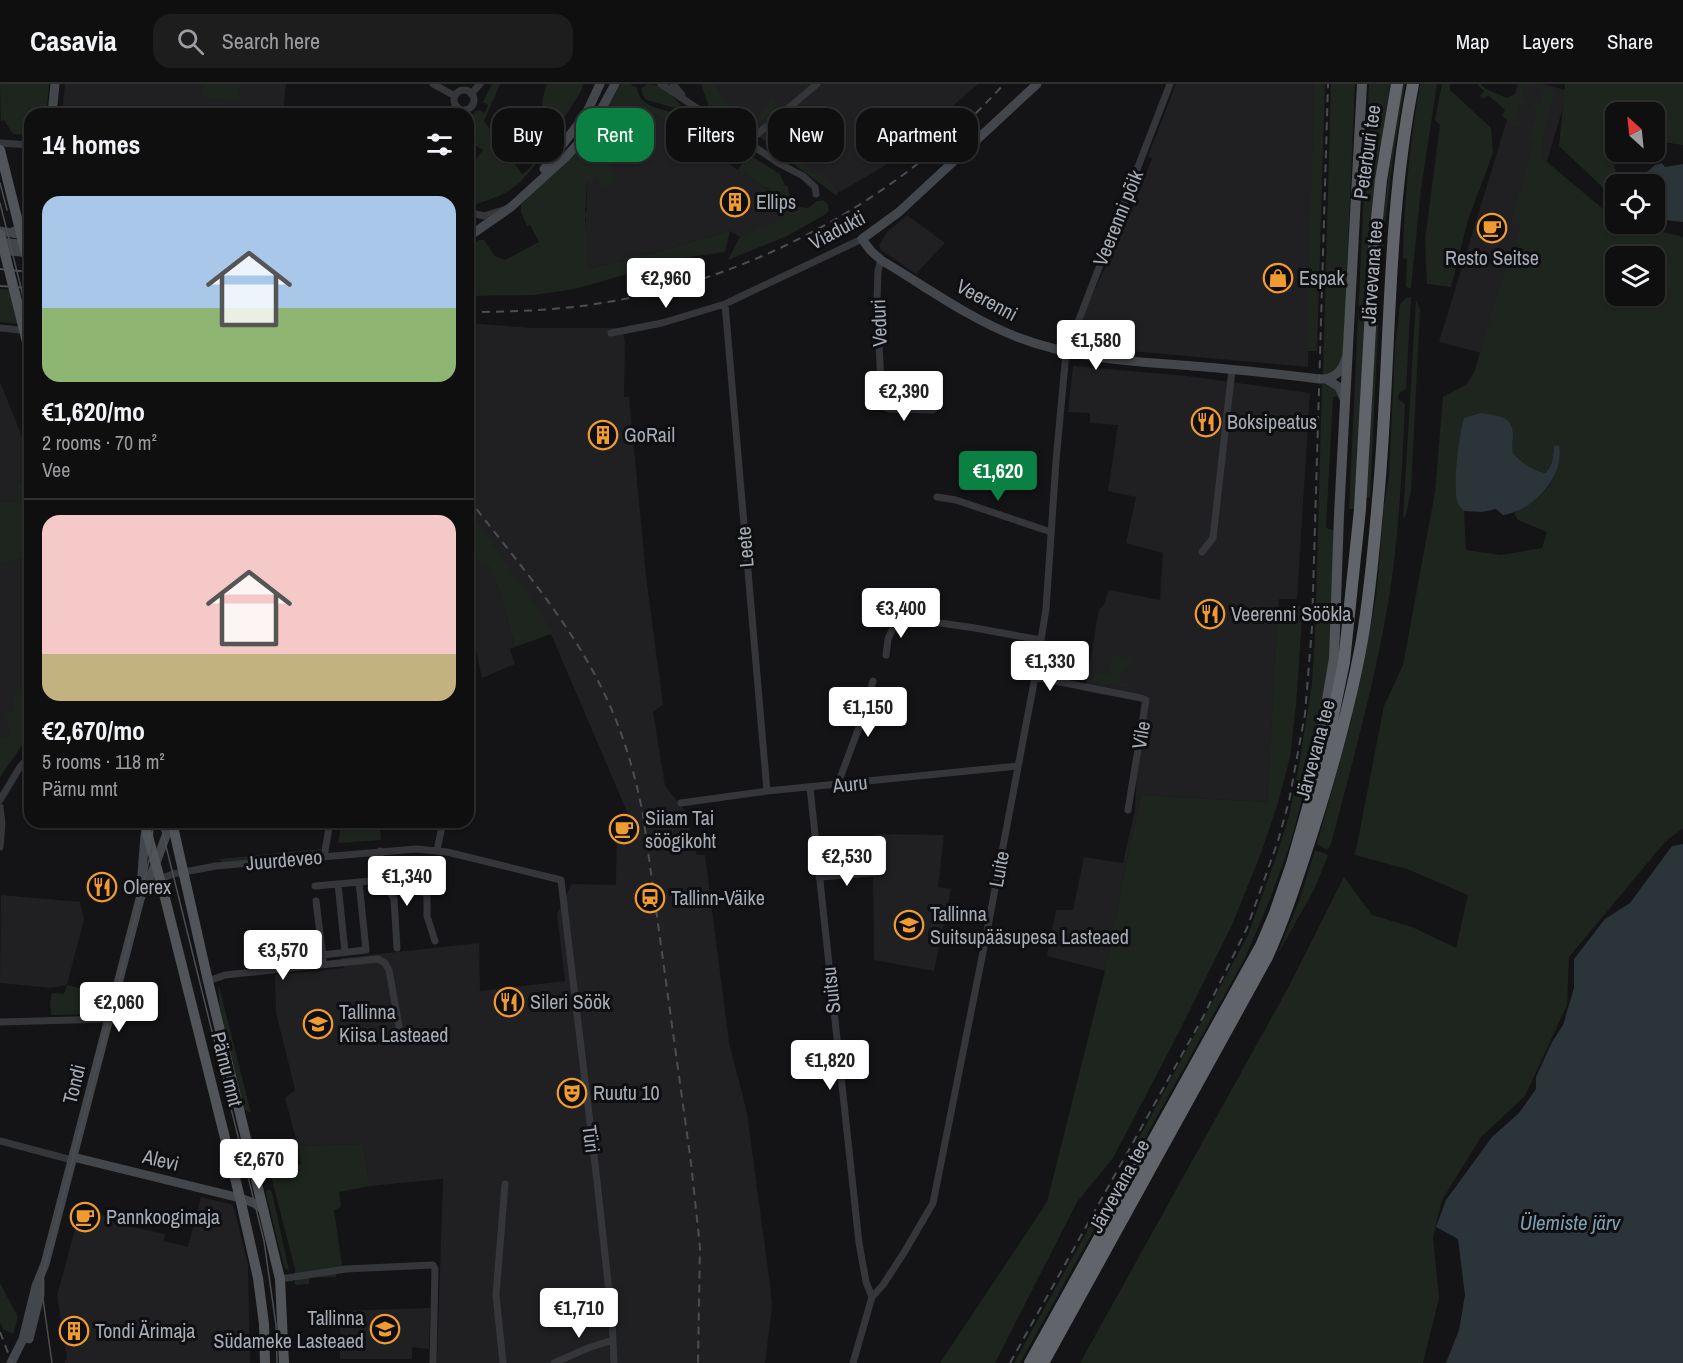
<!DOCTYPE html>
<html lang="en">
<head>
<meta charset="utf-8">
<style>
  :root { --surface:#0f0f10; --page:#1d1d1e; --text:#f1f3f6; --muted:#9b9c9f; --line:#2f2f30; --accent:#0b8043 }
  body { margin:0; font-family:"Archivo Narrow",sans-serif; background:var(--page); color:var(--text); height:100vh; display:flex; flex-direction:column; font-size:22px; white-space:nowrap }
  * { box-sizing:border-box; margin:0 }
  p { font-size:20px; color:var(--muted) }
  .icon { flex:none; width:33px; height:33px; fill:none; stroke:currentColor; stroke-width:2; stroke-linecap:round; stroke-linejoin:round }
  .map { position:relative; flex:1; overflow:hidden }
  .drawer { position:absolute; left:24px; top:24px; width:450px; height:720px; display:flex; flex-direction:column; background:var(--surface); border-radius:18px; box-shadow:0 2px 4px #0004,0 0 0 2px var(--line) }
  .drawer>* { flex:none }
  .guide { position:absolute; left:492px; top:24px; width:570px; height:54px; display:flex; gap:12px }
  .needle { width:39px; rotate:333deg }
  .buttons { position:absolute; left:1605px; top:18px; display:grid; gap:12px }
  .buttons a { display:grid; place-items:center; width:60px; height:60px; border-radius:12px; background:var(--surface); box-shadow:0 2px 4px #0004,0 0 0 2px var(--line); font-size:30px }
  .price { position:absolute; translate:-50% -51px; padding:0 14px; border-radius:6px; background:#fff; color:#222; font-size:20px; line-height:39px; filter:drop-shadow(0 2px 3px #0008) }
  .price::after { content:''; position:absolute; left:50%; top:36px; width:18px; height:14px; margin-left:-9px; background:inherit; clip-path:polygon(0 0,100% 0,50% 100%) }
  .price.selected { background:var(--accent); color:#fff }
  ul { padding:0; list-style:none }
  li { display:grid; align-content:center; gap:12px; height:318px; padding:0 18px }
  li+li { border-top:2px solid var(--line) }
  li span { display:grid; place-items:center; height:186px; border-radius:18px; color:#555 }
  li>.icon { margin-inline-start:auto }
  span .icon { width:108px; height:108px; fill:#fffc; stroke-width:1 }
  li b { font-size:26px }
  h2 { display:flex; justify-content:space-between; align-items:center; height:72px; padding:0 18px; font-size:26px }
  .chip { padding:0 21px; border-radius:18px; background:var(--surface); box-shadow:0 2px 4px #0004,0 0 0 2px var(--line); font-size:21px; line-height:54px }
  .chip.selected { background:var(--accent); color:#fff }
  header { display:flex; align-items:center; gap:36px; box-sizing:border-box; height:84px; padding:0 30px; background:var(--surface); border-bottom:2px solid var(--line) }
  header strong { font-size:28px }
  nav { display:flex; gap:33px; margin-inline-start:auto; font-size:21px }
  .search { width:420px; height:54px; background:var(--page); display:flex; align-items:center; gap:15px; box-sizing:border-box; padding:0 21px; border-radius:18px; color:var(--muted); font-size:22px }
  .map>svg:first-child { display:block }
</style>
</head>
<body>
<header>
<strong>Casavia</strong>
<div class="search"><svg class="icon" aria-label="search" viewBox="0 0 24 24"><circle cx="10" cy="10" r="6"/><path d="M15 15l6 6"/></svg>Search here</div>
<nav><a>Map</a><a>Layers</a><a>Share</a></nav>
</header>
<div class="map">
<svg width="1683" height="1279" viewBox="0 0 1683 1279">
  <rect width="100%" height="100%" fill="#141416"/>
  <path fill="#202023" d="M65,0H286L283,30H62Z
    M707,0H978L884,82L840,108L717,24Z
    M1176,0H1314L1308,283L1075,262L1087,222L1124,144L1152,75L1148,72Z
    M1518,0H1544L1568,7L1489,271L1439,258Z
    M654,27L712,67L738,86L740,89L745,90L787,119L785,135L740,153L730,147L650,170L633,171V175L628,176L590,184L588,180L585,161L588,78Z
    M907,131L945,159L916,190L881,166L879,162L886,149Z
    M468,239L531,244H622L625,259L624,313H629L646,492L663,621L653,628L665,702L685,727L697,771H705L729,958L747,1029L770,1201L772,1223L765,1279H437L443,1095L370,1102L363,1060L298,1062L285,1014L295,1006L276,928L275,891L344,884L342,874L479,859L480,907L565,897L557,830L572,800L616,801L617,739L631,737L551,550L468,427Z
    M1073,282L1187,292L1310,309L1297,515H1279L1267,718L1141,711L1126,780L1105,887L1047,872L1056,826H1073L1084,773L1123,779L1135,726L1141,617L1083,607L1087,596L1099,525L1103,523L1109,506L1160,516L1163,469L1126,459L1136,413L1108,407L1118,341L1090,339V329L1068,328Z
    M0,298L23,355L30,363V396L18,399V417L0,418Z
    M468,446L481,482L489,480L500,509L515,563L510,565L515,580L482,594L468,529Z
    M30,471V650L0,693V481Z
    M875,750L944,751L938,803L951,805L934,887L874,876L873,784L877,783Z
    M1,811L80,818L84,835L67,901L51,904L0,899Z
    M201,1113L233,1121L248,1180L250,1279H65V1276L67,1275L57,1212L82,1119L97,1123V1130L111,1133L114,1139L165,1150L164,1157L188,1163Z
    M430,1224L429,1265L412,1263V1275H340V1227Z"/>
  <path fill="#1e251e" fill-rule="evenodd" d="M0,0H49L46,30H30V51L13,50L4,36L1,37Z
    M204,0H240L239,17L202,13Z
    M492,0H500L484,37L522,90L527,87L550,58L549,62C536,78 523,101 503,110C493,115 481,118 472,122L468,119V86L483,66L469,58L468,33L478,26L485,29L488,21L483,18Z
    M547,0H583L581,7L556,47C539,36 540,18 547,0Z
    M621,0H631L632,2L637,3C638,25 668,26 685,31L690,35L682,47L653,28L609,71C608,79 612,94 619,98L600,103L599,93L594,92L593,97H587L585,128L589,131L585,134L588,180L591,184L628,176L633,175V171L650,170L730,147L725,168L662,177L624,191L575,205L533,211L468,212V162L479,156H484L495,172L505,176L539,158L530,141L527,142L521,128V121L598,40Z
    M647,0C664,0 676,15 685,27L647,16C643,13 641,9 642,4Z
    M701,0H714L721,12L757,36L772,16L780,21L753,44L748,47L744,45L709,23Z
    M1314,0H1325L1317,267H1308L1307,247Z
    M1331,0H1355L1343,273C1340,284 1333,289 1323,290Z
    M1369,0H1390L1370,149L1355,425H1349Z
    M1401,0H1405L1393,73L1385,142L1380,202L1370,413L1366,414L1382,141Z
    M1420,0H1437L1421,105L1411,204H1408L1406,202L1407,175L1403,174C1404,116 1410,58 1420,0Z
    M1442,0H1450V6L1491,44L1493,69L1468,136L1451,203L1427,200L1425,156L1440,41L1435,36Z
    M1477,0H1480L1486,5L1507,14L1517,9L1522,0C1533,0 1544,0 1553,7C1552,22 1546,35 1544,50C1542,58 1545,64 1541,73L1615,135L1616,140H1630L1683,153V744L1665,758L1569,873L1567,921L1525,1012L1481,1053L1442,1116L1433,1154L1439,1214L1423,1279H1080L1288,904L1344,793L1372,831L1412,843L1456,864L1468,811L1407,785L1355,771L1384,622L1403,581L1435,408L1443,313L1467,300L1475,286L1494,221L1522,139H1511L1534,56L1529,53L1528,41L1533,42L1538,26L1533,24L1534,19L1541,20L1544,7L1533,1L1531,3L1525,1L1521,14L1526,17L1525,21H1519L1515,36L1521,39L1518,42L1512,40L1502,32L1505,26L1488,11L1484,15L1480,12L1484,7ZM1616,172H1654V212H1616ZM1480,329L1511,340L1513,349V369C1520,378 1533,386 1545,389C1553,383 1553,372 1554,362C1554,370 1556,379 1555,386C1553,407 1530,420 1514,429L1518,436L1547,448L1542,464L1501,471L1466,466L1464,427L1458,420L1457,376L1464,334Z
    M1565,0H1683V61L1655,57L1654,28H1616V68H1625L1612,74L1619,100H1616L1615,115L1559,62Z
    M693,37L726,59L729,63L725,68L710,73L711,67L684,49Z
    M770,47L790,71H797L814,90L819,88L838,107L837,112L788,76L765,54V51Z
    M748,70L780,90L785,102H788C789,115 793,124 808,124L817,117L823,116L828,120L829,126L826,130L787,152L728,176L740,153L785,134L783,130L787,118L745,90L743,92L738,86Z
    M0,205L30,207V241L0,238Z
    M1411,213L1406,305L1399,309L1398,315L1405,320C1402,387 1399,454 1388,520C1374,601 1352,680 1331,760L1327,766L1317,760L1318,756L1351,638L1376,514L1384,422L1389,393L1395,264L1400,220L1406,214Z
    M1416,216L1420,226L1411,407L1406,431L1403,434Z
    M1322,299L1335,305L1339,312L1333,313L1326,444L1334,446L1331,562L1315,667L1291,757L1269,818L1245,874L1020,1279H1014L1151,1032L1248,851L1275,776L1289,732L1299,682L1312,599L1315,554Z
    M30,396V471L0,481V418L18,417V399Z
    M468,424L553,547L551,550L515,563L500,509L489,481L481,483L468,446Z
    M1293,522H1303L1296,620L1290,674L1277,722L1261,769L1232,841L1179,948L1113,1074L1077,1118L995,1279H940L1047,1118L1105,887L1126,780L1141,711L1267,718L1278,528Z
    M1113,571L1134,575L1121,590L1120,599L1127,600L1128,603L1088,597L1093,595L1096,589L1109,590Z
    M26,603L30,620V650L0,693V655L11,651L6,630L15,627L12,612L18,610L17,605Z
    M342,738H380L381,756L338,759Z
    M322,765L318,770L222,778L219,775Z
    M1315,766L1328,771L1314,806L1277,871L1299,817Z
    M67,901L104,911L101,927L98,930L51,931L50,918L52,909L64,910Z
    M218,902H219L251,1029L243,1025L220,924Z
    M363,1060L370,1102L339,1108L341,1123L334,1126L343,1188H337L336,1193L309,1194V1200L295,1201V1185L270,1088L301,1080L298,1062Z
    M267,1106H270L272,1108L289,1187L284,1183L266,1109Z
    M0,1199L18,1233L13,1250L3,1245L0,1238Z"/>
  <path fill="#2a3439" d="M1662,79L1665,83L1683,80V138L1656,135L1654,100H1633L1655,81Z
    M1480,329C1494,331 1513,331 1513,350C1513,357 1512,362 1513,369C1520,378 1533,386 1545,389C1553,383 1553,372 1554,362L1559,361C1565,393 1533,427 1503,431L1496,425L1482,428L1464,427C1463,426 1458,421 1458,420C1452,406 1459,349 1464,334Z
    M1683,760V1279H1446L1459,1246L1465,1211L1458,1155L1436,1143L1446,1116L1492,1053L1519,1029L1536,1005V993L1552,958L1563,941L1574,904V875L1605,835L1630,819L1672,762Z"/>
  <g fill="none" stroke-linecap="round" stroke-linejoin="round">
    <path stroke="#35363a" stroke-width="7" d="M433,0L455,12
      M661,0L780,80L803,92L815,103L816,110
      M673,0L682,11
      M454 16a10 10 0 1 1 20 0a10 10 0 1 1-20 0Z
      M471,10L480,0
      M748,58L817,0
      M0,59L30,61
      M468,128L484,132L503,126
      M881,176L878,187L877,217L882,322L889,325L933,326
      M725,220L767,707
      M0,244L30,247
      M611,249L662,239L725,220L862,155
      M937,413L956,416L1051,448
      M1202,468L1213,454L1232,286
      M886,571L888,555L898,533L975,544L1041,556
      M1035,593L1141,614L1146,616L1128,726
      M837,702L861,638L873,597
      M810,704L859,1159L866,1198L872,1213
      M0,716L20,683L30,672
      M681,719L767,707L1018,682
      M0,723L2,740L0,763
      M437,766L443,738
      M380,767L383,796L394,815L397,864
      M324,773L330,738
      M819,793L873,789
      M338,800L345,868
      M146,801L173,790L216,782L416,765L447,768L561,796L597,1097L612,1236L614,1279
      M315,802L383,796
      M388,802C399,801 419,804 427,811V832L435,857
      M316,817L323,875
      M322,871L366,866L359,798
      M208,897L225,891L378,875L385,879L389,886L401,953
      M0,938L109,935
      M0,1057L72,1076
      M280,1195L346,1185L433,1181L435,1185L433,1279
      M503,1279L496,1211L505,1100
      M554,1279L588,1264L613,1256
      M853,1279L872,1213L883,1201L905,1167L933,1119L985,858L1035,593L1046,525L1056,377L1066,269L1170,0"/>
    <path stroke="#43464a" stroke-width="9" d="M1037,0L899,128L862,155L871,167L881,176C925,202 968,234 1017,253C1075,275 1131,277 1192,282C1235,285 1277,290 1320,295C1334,295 1342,288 1346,274
      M52,30L55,0
      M544,85L586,30L600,0
      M0,147L30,152
      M14,147L22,145L30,138
      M468,153L511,123L566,73L590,46L615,0
      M0,158L30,161
      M0,166L30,169
      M1326,295L1339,303L1345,317
      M141,803L145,751
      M73,1073L240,1114L254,1119L264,1126
      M29,1255L40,1211V1196
      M11,1279L23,1255L36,1202L45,1180L140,815L156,779L171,738"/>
    <path stroke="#515459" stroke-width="10" d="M1317,675L1334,574L1339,431L1362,0
      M144,738L163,806L240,1114L258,1194L264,1240L265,1279
      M172,738L208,897L280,1195L284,1279"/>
    <path stroke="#61656b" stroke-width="12" d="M1030,1279L1261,862L1275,829L1292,780L1330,646L1344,578L1360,425L1375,154L1381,96L1397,0
      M1043,1279L1267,873C1285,833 1298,792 1312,749C1332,686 1350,622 1362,556C1370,510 1374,463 1378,416C1391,278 1386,137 1413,0"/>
    <path stroke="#4a4d51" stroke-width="1.5" d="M0,99L7,126
      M0,119L30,240
      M160,738L264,1157L276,1241L277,1279
      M52,1279L42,1208L43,1190L140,815L152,764L153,738"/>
    <path stroke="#4a4d51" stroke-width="2" stroke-dasharray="8 6" stroke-linecap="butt" d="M0,185L30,188
      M0,202L30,204
      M468,228C515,228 562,226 608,218C758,193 902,112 1004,0
      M468,414C516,477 570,537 604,609C623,648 635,689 643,731L691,1079L700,1163L698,1279
      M0,1248L12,1279
      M1010,1279L1203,933L1247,844L1278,757L1289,717L1305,630L1312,543L1328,0"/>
    <path stroke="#515459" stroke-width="10" d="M0,66L30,186
      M0,150L30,270"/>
  </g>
  <defs>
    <g id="building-ring" transform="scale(1.5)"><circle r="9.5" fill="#0f0f11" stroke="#ef9b32" stroke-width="1.5"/><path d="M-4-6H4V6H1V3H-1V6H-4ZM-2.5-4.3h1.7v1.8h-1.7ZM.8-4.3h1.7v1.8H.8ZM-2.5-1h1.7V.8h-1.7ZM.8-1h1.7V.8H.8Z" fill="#ef9b32"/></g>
    <g id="cafe-ring" transform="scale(1.5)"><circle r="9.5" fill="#0f0f11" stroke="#ef9b32" stroke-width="1.5"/><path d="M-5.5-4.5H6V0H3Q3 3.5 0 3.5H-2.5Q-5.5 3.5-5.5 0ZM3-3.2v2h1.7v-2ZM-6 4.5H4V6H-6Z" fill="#ef9b32"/></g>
    <g id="shop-ring" transform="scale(1.5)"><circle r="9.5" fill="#0f0f11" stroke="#ef9b32" stroke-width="1.5"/><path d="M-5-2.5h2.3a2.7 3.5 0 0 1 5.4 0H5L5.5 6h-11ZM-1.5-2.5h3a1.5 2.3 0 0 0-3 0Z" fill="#ef9b32"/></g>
    <g id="restaurant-ring" transform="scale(1.5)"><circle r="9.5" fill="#0f0f11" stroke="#ef9b32" stroke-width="1.5"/><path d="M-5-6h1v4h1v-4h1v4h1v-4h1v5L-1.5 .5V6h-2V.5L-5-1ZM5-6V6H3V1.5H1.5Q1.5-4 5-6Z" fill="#ef9b32"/></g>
    <g id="station-ring" transform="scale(1.5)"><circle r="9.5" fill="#0f0f11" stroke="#ef9b32" stroke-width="1.5"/><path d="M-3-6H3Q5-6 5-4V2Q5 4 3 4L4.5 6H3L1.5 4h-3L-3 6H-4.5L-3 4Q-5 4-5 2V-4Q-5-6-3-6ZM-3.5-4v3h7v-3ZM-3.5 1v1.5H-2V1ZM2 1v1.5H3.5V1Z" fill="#ef9b32"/></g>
    <g id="school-ring" transform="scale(1.5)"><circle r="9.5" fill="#0f0f11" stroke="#ef9b32" stroke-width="1.5"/><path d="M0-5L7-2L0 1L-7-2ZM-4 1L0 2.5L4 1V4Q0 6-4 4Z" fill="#ef9b32"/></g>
    <g id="theatre-ring" transform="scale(1.5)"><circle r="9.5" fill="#0f0f11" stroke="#ef9b32" stroke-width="1.5"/><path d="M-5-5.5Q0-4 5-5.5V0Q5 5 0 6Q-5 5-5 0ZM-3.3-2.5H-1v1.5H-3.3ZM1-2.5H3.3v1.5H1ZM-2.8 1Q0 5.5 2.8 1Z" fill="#ef9b32"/></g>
  </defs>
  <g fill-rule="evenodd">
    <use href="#building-ring" x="735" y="118"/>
    <use href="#cafe-ring" x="1492" y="144"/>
    <use href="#shop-ring" x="1278" y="194"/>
    <use href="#restaurant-ring" x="1206" y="338"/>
    <use href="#building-ring" x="603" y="351"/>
    <use href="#restaurant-ring" x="1210" y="530"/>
    <use href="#cafe-ring" x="624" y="745"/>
    <use href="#restaurant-ring" x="102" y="803"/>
    <use href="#station-ring" x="650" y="814"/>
    <use href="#school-ring" x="909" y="841"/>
    <use href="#restaurant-ring" x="509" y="918"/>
    <use href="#school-ring" x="318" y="940"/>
    <use href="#theatre-ring" x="572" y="1009"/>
    <use href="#cafe-ring" x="85" y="1133"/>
    <use href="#school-ring" x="385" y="1245"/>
    <use href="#building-ring" x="74" y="1247"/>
  </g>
  <g text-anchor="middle" stroke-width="6" stroke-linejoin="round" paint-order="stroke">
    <g font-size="20" fill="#a6acb6" stroke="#0f0f11">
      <text transform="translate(1367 68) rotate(-82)" y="7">Peterburi tee</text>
      <text transform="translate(1118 134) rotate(-68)" y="7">Veerenni põik</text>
      <text transform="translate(837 146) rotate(-28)" y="7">Viadukti</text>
      <text transform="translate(1372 188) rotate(-86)" y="7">Järvevana tee</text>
      <text transform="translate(987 216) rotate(28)" y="7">Veerenni</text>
      <text transform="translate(879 239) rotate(-92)" y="7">Veduri</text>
      <text transform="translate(745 463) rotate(-95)" y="7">Leete</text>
      <text transform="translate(1141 651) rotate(-80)" y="7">Vile</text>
      <text transform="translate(1315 666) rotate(-75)" y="7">Järvevana tee</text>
      <text transform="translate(850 700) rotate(-6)" y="7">Auru</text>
      <text transform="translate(284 776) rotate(-5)" y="7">Juurdeveo</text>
      <text transform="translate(999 785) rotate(-79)" y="7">Luite</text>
      <text transform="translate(831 906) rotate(-96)" y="7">Suitsu</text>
      <text transform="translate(227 985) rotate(76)" y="7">Pärnu mnt</text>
      <text transform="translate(74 1000) rotate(-76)" y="7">Tondi</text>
      <text transform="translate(591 1055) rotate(83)" y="7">Türi</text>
      <text transform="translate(161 1076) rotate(14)" y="7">Alevi</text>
      <text transform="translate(1119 1102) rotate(-61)" y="7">Järvevana tee</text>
    </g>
    <g font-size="20" fill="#a6acb6" stroke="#0f0f11" text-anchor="start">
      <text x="756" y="125">Ellips</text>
      <text x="1492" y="181" text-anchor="middle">Resto Seitse</text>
      <text x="1299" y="201">Espak</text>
      <text x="1227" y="345">Boksipeatus</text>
      <text x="624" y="358">GoRail</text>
      <text x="1231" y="537">Veerenni Söökla</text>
      <text x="645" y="741">Siiam Tai<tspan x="645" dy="23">söögikoht</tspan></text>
      <text x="123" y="810">Olerex</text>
      <text x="671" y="821">Tallinn-Väike</text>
      <text x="930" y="837">Tallinna<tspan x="930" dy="23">Suitsupääsupesa Lasteaed</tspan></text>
      <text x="530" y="925">Sileri Söök</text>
      <text x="339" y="935">Tallinna<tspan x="339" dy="23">Kiisa Lasteaed</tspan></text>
      <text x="593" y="1016">Ruutu 10</text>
      <text x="106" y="1140">Pannkoogimaja</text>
      <text x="364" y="1241" text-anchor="end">Tallinna<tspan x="364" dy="23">Südameke Lasteaed</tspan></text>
      <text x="95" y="1254">Tondi Ärimaja</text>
    </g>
    <g font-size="21" font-style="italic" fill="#7d9eb0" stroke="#0f0f11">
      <text x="1570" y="1146">Ülemiste järv</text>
    </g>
  </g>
</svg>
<div class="buttons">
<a><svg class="needle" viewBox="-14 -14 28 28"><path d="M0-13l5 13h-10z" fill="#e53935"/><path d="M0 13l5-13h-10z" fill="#9b9c9f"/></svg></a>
<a><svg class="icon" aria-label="locate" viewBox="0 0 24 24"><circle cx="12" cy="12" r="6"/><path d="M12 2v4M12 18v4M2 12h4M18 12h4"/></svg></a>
<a><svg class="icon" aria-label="layers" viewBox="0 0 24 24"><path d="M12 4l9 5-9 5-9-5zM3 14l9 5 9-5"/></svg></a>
</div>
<b class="price" style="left:666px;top:225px">€2,960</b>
<b class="price" style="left:1096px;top:287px">€1,580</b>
<b class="price" style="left:904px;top:338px">€2,390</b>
<b class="price selected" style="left:998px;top:418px">€1,620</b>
<b class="price" style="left:901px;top:555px">€3,400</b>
<b class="price" style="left:1050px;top:608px">€1,330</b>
<b class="price" style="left:868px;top:654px">€1,150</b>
<b class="price" style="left:847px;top:803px">€2,530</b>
<b class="price" style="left:407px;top:823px">€1,340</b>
<b class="price" style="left:283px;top:897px">€3,570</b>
<b class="price" style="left:119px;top:949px">€2,060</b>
<b class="price" style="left:830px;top:1007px">€1,820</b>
<b class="price" style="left:259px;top:1106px">€2,670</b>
<b class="price" style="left:579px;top:1255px">€1,710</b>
<div class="guide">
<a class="chip">Buy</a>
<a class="chip selected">Rent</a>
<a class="chip">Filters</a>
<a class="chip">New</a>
<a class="chip">Apartment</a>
</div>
<section class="drawer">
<h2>14 homes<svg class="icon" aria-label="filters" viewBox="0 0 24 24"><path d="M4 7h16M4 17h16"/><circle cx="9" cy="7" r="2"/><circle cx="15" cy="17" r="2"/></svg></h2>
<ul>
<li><span style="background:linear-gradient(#a9c7e8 60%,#8fb573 0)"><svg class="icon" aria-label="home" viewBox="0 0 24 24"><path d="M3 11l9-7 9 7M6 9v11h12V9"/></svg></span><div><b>€1,620/mo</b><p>2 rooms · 70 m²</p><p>Vee</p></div></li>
<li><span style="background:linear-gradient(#f6c9c9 75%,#c2b280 0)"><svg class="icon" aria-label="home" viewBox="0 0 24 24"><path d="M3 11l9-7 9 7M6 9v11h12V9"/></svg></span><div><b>€2,670/mo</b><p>5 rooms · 118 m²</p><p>Pärnu mnt</p></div></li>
</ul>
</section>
</div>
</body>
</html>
